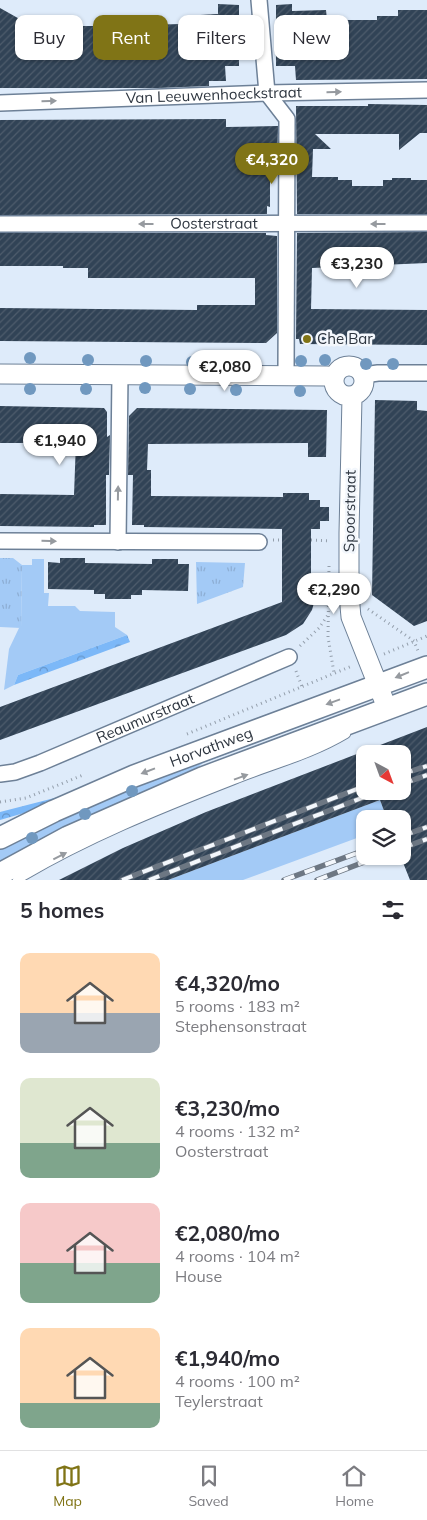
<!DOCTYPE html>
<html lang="en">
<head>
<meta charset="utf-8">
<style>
  :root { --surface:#fff; --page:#f7f7f7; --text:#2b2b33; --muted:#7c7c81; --line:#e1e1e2; --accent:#807416 }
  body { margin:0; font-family:Mulish,sans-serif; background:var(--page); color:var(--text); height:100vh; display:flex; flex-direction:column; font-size:19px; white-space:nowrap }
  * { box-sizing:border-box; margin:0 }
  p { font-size:16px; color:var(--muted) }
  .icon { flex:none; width:28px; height:28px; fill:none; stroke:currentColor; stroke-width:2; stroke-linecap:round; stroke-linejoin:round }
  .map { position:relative; height:880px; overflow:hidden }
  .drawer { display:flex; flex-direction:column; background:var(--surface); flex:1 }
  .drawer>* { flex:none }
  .guide { position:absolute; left:15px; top:15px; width:398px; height:45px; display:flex; gap:10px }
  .needle { width:32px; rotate:139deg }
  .buttons { position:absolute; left:356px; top:745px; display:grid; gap:10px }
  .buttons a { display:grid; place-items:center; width:55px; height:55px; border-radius:10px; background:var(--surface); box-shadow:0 1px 4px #0004; font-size:25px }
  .price { position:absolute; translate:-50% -42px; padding:0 11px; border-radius:18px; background:#fff; color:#222; font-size:16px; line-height:32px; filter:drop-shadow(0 1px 2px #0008) }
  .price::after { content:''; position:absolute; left:50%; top:30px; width:15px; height:11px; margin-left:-8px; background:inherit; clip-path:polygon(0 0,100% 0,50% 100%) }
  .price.selected { background:var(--accent); color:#fff }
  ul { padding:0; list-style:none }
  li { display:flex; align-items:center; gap:15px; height:125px; padding:0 20px }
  li span { display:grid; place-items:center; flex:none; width:140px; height:100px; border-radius:10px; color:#555 }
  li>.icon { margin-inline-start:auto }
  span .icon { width:60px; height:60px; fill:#fffc; stroke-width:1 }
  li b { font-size:21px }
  h2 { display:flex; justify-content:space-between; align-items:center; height:60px; padding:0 20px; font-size:21px }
  .tag { padding:0 18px; border-radius:10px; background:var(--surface); box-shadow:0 1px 4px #0004; font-size:18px; line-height:45px }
  .tag.selected { background:var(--accent); color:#fff }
  .tab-bar { display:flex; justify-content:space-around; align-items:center; height:70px; border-top:1px solid var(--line); background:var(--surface); font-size:14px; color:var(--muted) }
  .tab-bar a { display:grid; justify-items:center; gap:2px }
  .tab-bar .selected { color:var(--accent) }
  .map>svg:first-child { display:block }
</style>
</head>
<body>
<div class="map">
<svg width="427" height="880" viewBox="0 0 427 880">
  <defs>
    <pattern id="forest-crowns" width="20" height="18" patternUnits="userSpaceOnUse" patternTransform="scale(1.25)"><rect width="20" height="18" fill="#7cb8f8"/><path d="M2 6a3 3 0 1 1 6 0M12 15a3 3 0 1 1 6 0" fill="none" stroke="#6696ca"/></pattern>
    <pattern id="park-tufts" width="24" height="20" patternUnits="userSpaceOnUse" patternTransform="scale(1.25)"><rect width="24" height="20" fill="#a3caf6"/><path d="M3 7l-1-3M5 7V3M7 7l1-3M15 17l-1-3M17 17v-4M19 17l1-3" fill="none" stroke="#8daed4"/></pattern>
    <pattern id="building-hatch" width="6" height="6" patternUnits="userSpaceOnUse" patternTransform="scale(1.25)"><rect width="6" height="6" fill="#314356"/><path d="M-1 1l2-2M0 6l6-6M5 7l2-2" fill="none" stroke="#4e5c6c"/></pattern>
  </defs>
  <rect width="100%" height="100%" fill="#deebfa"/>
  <path fill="#a3caf6" d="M32,559H44V593H49L48,606H75L80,611L115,612V627L127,635L18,675L14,685L4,690L9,649L19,628L21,627L22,565H32Z
    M323,715L324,718L203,763L188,775L0,865V849L107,794Z
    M380,800L386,817L381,819H365V835L243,880H168Z"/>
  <path fill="url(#forest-crowns)" d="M127,635L130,642L14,685L18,675Z
    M186,744L62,802L0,820V812L66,795Z"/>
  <path fill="url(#park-tufts)" d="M0,558H13L22,565L21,628L0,627Z
    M196,562L245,563L243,587L197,604Z"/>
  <path fill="url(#building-hatch)" fill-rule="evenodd" d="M218,4L239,5V66H225L226,81H209V86L158,88H0V8L32,26H97L182,24L183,19L200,23V15L218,14Z
    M292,4V11L326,10L327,20H377V16H398V10H427V79L296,80L295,66H276V5Z
    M368,104L427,105V133H420L399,150V134H315L331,149H313L312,177H338V180H352V186H383V180H392V178H411V180H427V214H297L296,106H368Z
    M226,119V127L278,126L277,171L270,173V207L267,206V214L0,215V120Z
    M427,232V263L312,268L311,309L427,310V345L300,344L299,339H296L297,233Z
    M0,233H266V235L277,236V333L266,343L0,341V308L197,310V305H255V278H88V268H63V266H0Z
    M375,400L417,401V410L427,411V621L414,626L372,595Z
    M0,406L104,408L107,412V437L110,435L109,475H106V525H94V527L0,526V494L74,495L76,441H47V443H0Z
    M137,408L327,410L326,457H308V443L148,444L147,470H151V496L283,497V493H309V500H320V507H329V521H320V529H311V592H317L312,610L303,624L286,635L0,740V707L282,602V529L144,527V525H132L133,475H128L129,416Z
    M60,558H85V563L152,564V559H178V564H189L188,591L142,590V595H131V599H105V594H94V590L48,589V562L60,563Z
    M427,727V880H410L402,860V819H387L380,800L168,880H59L123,848L206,812ZM365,754H402V791H365Z"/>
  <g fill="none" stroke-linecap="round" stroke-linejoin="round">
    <g stroke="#6d8097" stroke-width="10">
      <path id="service" d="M17,880C85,839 160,809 234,780C271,765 311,755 346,734"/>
    </g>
    <g stroke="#6d8097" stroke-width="18">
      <g id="minor">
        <path d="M259,0L267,93L287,119L286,376"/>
        <path id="s1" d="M0,103L267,93L427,90"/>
        <path id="s2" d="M0,224L427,223"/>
        <path d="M363,375L378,373H427"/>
        <path d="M0,541L259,542"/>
        <path d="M118,542L120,374"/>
        <path id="s3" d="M0,774L15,772L40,763L289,657"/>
      </g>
    </g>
    <g stroke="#6d8097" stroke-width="21">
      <path id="tertiary" d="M334 381a15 15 0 1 1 30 0a15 15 0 1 1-30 0Z
        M0,374L327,376L334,378
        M352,397L349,533V595L351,617L387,708"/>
    </g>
    <g stroke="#6d8097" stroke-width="24">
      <g id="secondary">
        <path id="s4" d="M0,838L54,811L134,776L427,667"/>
        <path d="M0,874L68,837L202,778L427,694"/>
      </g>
    </g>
    <path stroke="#949fac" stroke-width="3" stroke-dasharray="1 4" stroke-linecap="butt" d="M273,540H282
      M311,540L330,541
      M329,566L328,637L334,673
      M368,609L414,641L418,651
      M300,646L319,628L328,615
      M384,654L427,636
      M296,671L302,687
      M187,734L352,666
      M0,802L26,798L83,775"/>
    <use href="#service" stroke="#fff" stroke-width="8"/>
    <use href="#minor" stroke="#fff" stroke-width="15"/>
    <use href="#tertiary" stroke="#fff" stroke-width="19"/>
    <use href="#secondary" stroke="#fff" stroke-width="21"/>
    <g stroke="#6d7783" stroke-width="5.5">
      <path id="rail" d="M402,774L427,766
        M402,784L427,775
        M402,836L427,827
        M402,848L427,839
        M122,880L365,786
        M149,880L380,791
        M284,880L365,850
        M317,880L380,856"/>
    </g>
    <use href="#rail" stroke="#f3f7fc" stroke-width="4" stroke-dasharray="11" stroke-linecap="butt"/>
  </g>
  <g fill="#7098bf">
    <circle cx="30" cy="358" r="6"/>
    <circle cx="88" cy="360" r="6"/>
    <circle cx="325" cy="360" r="6"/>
    <circle cx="146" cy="361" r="6"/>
    <circle cx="301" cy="361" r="6"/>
    <circle cx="192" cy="362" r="6"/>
    <circle cx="240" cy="362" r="6"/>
    <circle cx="366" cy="364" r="6"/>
    <circle cx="393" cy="364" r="6"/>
    <circle cx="145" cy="388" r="6"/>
    <circle cx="30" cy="389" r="6"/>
    <circle cx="86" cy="389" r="6"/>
    <circle cx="190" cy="389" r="6"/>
    <circle cx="236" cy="390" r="6"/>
    <circle cx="300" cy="391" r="6"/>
    <circle cx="132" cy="791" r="6"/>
    <circle cx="85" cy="814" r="6"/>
    <circle cx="32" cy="838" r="6"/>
  </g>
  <defs><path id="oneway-solid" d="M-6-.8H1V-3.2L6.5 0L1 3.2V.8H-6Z" transform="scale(1.25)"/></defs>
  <g fill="#969a9f">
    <use href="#oneway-solid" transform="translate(334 92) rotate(-1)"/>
    <use href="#oneway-solid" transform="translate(49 101) rotate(-2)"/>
    <use href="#oneway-solid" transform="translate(146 224) rotate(180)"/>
    <use href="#oneway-solid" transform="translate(378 224) rotate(180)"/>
    <use href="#oneway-solid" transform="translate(118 493) rotate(-89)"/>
    <use href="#oneway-solid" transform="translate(49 541) rotate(1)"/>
    <use href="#oneway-solid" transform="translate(402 675) rotate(158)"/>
    <use href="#oneway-solid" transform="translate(333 702) rotate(160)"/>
    <use href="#oneway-solid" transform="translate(148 771) rotate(159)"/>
    <use href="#oneway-solid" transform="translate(241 777) rotate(-20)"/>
    <use href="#oneway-solid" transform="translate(60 856) rotate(-27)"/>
  </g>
  <circle fill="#807416" stroke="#f3f7fc" stroke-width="2" cx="307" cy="339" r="5"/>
  <g text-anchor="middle" stroke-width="5" stroke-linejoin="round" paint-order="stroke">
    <g font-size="15" fill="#2d353f" stroke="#f3f7fc">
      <text dy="5" stroke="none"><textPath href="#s1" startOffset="214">Van Leeuwenhoeckstraat</textPath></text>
      <text dy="5" stroke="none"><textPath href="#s2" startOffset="214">Oosterstraat</textPath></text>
      <text transform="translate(350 511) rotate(-89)" y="5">Spoorstraat</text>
      <text dy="5" stroke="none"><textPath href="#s3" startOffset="156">Reaumurstraat</textPath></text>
      <text dy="5" stroke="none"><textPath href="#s4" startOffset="230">Horvathweg</textPath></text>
    </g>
    <g font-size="15" fill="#2d353f" stroke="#f3f7fc" text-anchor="start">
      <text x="317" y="344">Che Bar</text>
    </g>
  </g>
</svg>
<div class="buttons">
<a><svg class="needle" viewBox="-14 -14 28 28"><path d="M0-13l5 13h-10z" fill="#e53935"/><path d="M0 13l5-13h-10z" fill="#7c7c81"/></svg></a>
<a><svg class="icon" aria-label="layers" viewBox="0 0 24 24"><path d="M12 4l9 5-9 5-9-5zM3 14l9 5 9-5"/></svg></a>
</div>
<b class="price selected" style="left:272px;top:185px">€4,320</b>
<b class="price" style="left:357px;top:289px">€3,230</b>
<b class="price" style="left:225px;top:392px">€2,080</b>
<b class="price" style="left:60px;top:466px">€1,940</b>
<b class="price" style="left:334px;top:615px">€2,290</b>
<div class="guide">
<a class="tag">Buy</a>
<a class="tag selected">Rent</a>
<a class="tag">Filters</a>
<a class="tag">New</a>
</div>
</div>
<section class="drawer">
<h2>5 homes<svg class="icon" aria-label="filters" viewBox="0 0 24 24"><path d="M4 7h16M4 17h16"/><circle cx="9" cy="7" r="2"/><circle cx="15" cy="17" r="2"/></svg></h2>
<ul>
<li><span style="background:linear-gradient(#ffd9b3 60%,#9aa5b1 0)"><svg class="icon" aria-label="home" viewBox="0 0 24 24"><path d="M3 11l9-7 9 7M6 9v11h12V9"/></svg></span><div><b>€4,320/mo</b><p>5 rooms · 183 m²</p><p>Stephensonstraat</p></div></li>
<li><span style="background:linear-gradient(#dfe7d0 65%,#7fa58c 0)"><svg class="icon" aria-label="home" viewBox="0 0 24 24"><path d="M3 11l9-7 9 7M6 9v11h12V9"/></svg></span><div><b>€3,230/mo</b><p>4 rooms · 132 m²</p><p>Oosterstraat</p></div></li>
<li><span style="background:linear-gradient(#f6c9c9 60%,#7fa58c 0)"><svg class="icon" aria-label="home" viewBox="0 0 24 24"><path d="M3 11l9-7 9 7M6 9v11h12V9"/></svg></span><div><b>€2,080/mo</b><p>4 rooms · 104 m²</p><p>House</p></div></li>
<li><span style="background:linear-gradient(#ffd9b3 75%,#7fa58c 0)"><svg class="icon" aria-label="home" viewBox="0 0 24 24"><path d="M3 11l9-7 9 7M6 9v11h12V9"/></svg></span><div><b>€1,940/mo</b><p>4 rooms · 100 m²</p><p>Teylerstraat</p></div></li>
</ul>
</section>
<nav class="tab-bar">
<a class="selected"><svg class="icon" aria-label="map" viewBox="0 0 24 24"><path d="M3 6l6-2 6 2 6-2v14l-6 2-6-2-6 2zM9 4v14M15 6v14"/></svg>Map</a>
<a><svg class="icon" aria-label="saved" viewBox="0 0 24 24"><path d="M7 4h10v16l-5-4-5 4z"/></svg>Saved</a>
<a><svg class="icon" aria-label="home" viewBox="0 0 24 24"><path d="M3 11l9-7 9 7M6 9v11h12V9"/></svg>Home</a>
</nav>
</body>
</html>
